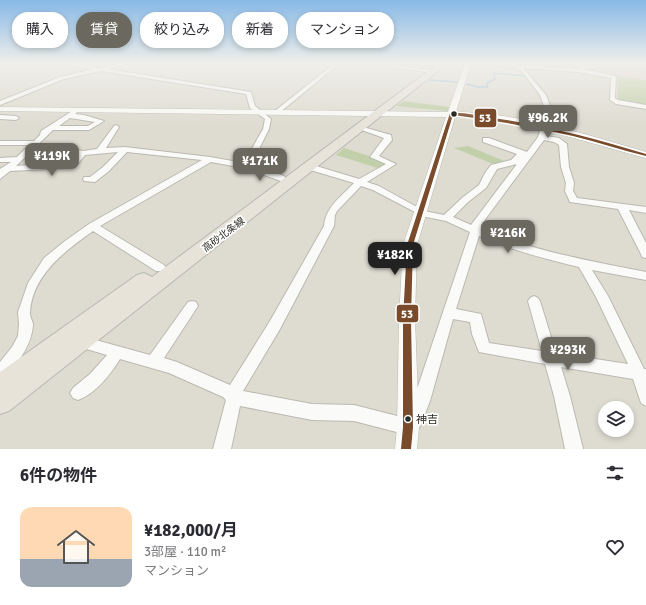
<!DOCTYPE html>
<html lang="ja">
<head>
<meta charset="utf-8">
<style>
  :root { --surface:#fff; --page:#f2f2f3; --text:#2b2b33; --muted:#7c7c81; --line:#e1e1e2; --accent:#6a685f }
  body { margin:0; font-family:Signika,"Noto Sans JP",sans-serif; background:var(--page); color:var(--text); height:100vh; display:flex; flex-direction:column; font-size:15px; white-space:nowrap }
  * { box-sizing:border-box; margin:0 }
  p { font-size:13px; color:var(--muted) }
  .icon { flex:none; width:22px; height:22px; fill:none; stroke:currentColor; stroke-width:2; stroke-linecap:round; stroke-linejoin:round }
  .map { position:relative; height:449px; overflow:hidden }
  .panel { display:flex; flex-direction:column; background:var(--surface); flex:1 }
  .panel>* { flex:none }
  .hud { position:absolute; left:12px; top:12px; width:400px; height:36px; display:flex; gap:8px }
  .fabs { position:absolute; left:598px; top:401px; display:grid; gap:8px }
  .fabs a { display:grid; place-items:center; width:36px; height:36px; border-radius:50%; background:var(--surface); box-shadow:0 2px 6px #0003; font-size:20px }
  .price { position:absolute; translate:-50% -34px; padding:0 9px; border-radius:8px; background:var(--accent); color:#fff; font-size:13px; line-height:26px; filter:drop-shadow(0 1px 2px #0008) }
  .price::after { content:''; position:absolute; left:50%; top:24px; width:12px; height:9px; margin-left:-6px; background:inherit; clip-path:polygon(0 0,100% 0,50% 100%) }
  .price.active { background:#222; color:#fff }
  ul { padding:0; list-style:none }
  li { display:flex; align-items:center; gap:12px; height:100px; padding:0 20px }
  li+li { border-top:1px solid var(--line) }
  li span { display:grid; place-items:center; flex:none; width:112px; height:80px; border-radius:12px; color:#555 }
  li>.icon { margin-inline-start:auto }
  span .icon { width:48px; height:48px; fill:#fffc; stroke-width:1 }
  li b { font-size:17px }
  h2 { display:flex; justify-content:space-between; align-items:center; height:48px; padding:0 20px; font-size:17px }
  .tag { padding:0 14px; border-radius:16px; background:var(--surface); box-shadow:0 2px 6px #0003; font-size:14px; line-height:36px }
  .tag.active { background:var(--accent); color:#fff }
  .map>svg:first-child { display:block }
</style>
</head>
<body>
<div class="map">
<svg width="646" height="449" viewBox="0 0 646 449">
  <rect width="100%" height="100%" fill="#dedcd1"/>
  <path fill="#e1d4d6" d="M646,63V106L617,100V76L588,72L587,69Z"/>
  <path fill="#c2d0a9" d="M618,76L646,80V105L618,100Z
    M404,101L449,107L448,111L396,106Z
    M468,146L507,162L498,166L454,148Z
    M344,148L372,157L371,158L387,164L381,169L336,155Z"/>
  <g fill="none" stroke-linecap="round" stroke-linejoin="round">
    <path stroke="#96c1e6" stroke-width="1.5" d="M430,80L458,82
      M467,84L478,87H487V83L495,79L494,73L525,76"/>
    <g stroke="#bbb9b1" stroke-width="2">
      <path id="minor" d="M68,63L101,68L121,63H129L108,69L251,92L255,106L271,119L269,129L251,165L284,176L285,178L281,181L244,168L211,162L100,226L164,265L166,268L164,271H156L93,231C65,251 32,275 30,313C30,318 33,321 33,325C32,341 23,355 14,367L16,380L14,385L9,387L4,385L0,372V362L12,347L18,336L19,324L18,312L28,283L44,258L65,241L89,224L202,160L127,152L109,171L95,182L84,181L83,179L84,177H90L103,167L118,152L85,155L76,166L67,168L10,171L0,179V169L11,162H0V158L17,157L29,145H0V141H34L40,135L41,131L77,108L80,110L75,114L84,115L104,121L89,130H53L16,166L70,162L78,154L61,151V147L83,151L97,149L114,126L116,125L119,127L106,148L125,147L210,157L244,163L263,129L265,119L250,108L246,94L101,71L64,79L0,105V101L60,77L93,69L67,65ZM70,118L95,122L88,126H59Z
        M335,63H340L279,113H275V111Z
        M366,63H379L430,70L427,72L368,64Z
        M472,63L513,64V63H518L520,65L582,69L580,68L583,66L636,63L583,69L616,76L615,98L618,100L646,105V109L616,104L610,100L611,78L578,72L523,68L546,95L552,111L546,136L559,138L567,144L569,167L574,183L573,191L577,198L646,207V213L629,210L646,243V258L642,257L641,254L618,209L570,202L565,191L566,183L561,167L559,145L554,142L544,140L481,225V229C534,251 590,261 646,272V280L592,270L608,296L644,369H646V406L641,403L633,379L561,367L570,396L583,449H565L554,396L545,364L479,352L472,334L470,322L453,319L430,401L423,419L421,425L414,433L408,435L354,421L312,420L240,406L231,449H213L226,400L223,397L169,373L120,359C110,375 96,393 78,400L73,398L70,393L73,388L90,374L107,355L76,346L74,342L76,338L81,336L150,355L188,302L192,301L196,302L198,306L164,358L177,362L230,385L270,321L324,226C326,206 341,197 354,183L307,169V165H313L359,179L386,164L370,157L384,138L359,129V127H363L391,135L392,140L379,156L396,164L367,182L379,186L424,211L444,215L462,198L479,185L485,173L491,165L511,160L517,154L483,142V138H489L527,152L538,137L546,111L540,95L525,75L517,67L474,64ZM523,156L471,225L453,217L468,202L486,188L497,169L517,164ZM361,186L373,190L415,212L416,215L446,221L470,232L409,413L405,418L354,405L312,404L243,391L280,329L334,226L335,215L337,211ZM479,236C511,250 545,259 579,267L596,297L628,364L556,353L540,301L538,298L534,296L530,298L528,301L542,351L489,343L481,314L456,309Z
        M0,115L16,116L19,118L16,120L0,119Z"/>
    </g>
    <g stroke="#bbb9b1" stroke-width="1">
      <path id="tertiary" d="M465,63H471L456,112C520,113 585,134 646,152V158C583,142 521,118 455,117L417,245L415,319L419,427L417,449H395L397,427L399,319L403,245L446,117L0,111V107L448,112Z"/>
    </g>
    <g stroke="#b9b8b2" stroke-width="2">
      <path id="primary" d="M439,63H448L9,411L0,414V372L137,275L144,273L152,277Z"/>
    </g>
    <use href="#minor" fill="#fafaf8" fill-rule="evenodd"/>
    <use href="#tertiary" fill="#fafaf8" fill-rule="evenodd"/>
    <use href="#primary" fill="#e7e3d9" fill-rule="evenodd"/>
    <g stroke="#fff" stroke-width="3">
      <path id="bus-1" d="M450,113C464,112 479,116 493,118C545,125 596,139 646,154V156C621,150 597,142 573,136C533,127 493,120 453,115L413,245L411,319L413,427L411,449H401L403,427V319L407,245Z"/>
    </g>
    <use href="#bus-1" fill="#7a4b2a" fill-rule="evenodd"/>
  </g>
  <linearGradient id="sky" x2="0" y2="1"><stop stop-color="#87b9e7"/><stop offset="0.5" stop-color="#f0efea"/><stop offset="1" stop-color="#f0efea" stop-opacity="0"/></linearGradient>
  <rect width="646" height="126" fill="url(#sky)"/>
  <g fill="#2b2a22" stroke="#fff" stroke-width="1.5">
    <circle cx="454" cy="114" r="3.5"/>
    <circle cx="408" cy="419" r="3.5"/>
  </g>
  <g text-anchor="middle" stroke-width="3.5" stroke-linejoin="round" paint-order="stroke">
    <g font-size="10" fill="#2b2a22" stroke="#fff">
      <text transform="translate(223 234) rotate(-37)" y="4">高砂北条線</text>
    </g>
    <g font-size="11" fill="#2b2a22" stroke="#fff" text-anchor="start">
      <text x="416" y="423">神吉</text>
    </g>
  </g>
  <g stroke="#fff" stroke-width="1.5">
    <rect x="474" y="108" width="23" height="20" rx="4" fill="#7a4b2a"/>
    <rect x="396" y="304" width="23" height="19" rx="4" fill="#7a4b2a"/>
  </g>
  <g font-size="11" text-anchor="middle" font-weight="bold" fill="#fff">
    <text x="485" y="122">53</text>
    <text x="407" y="318">53</text>
  </g>
</svg>
<div class="fabs">
<a><svg class="icon" aria-label="layers" viewBox="0 0 24 24"><path d="M12 4l9 5-9 5-9-5zM3 14l9 5 9-5"/></svg></a>
</div>
<b class="price" style="left:548px;top:139px">¥96.2K</b>
<b class="price" style="left:52px;top:177px">¥119K</b>
<b class="price" style="left:260px;top:182px">¥171K</b>
<b class="price" style="left:508px;top:254px">¥216K</b>
<b class="price active" style="left:395px;top:276px">¥182K</b>
<b class="price" style="left:568px;top:371px">¥293K</b>
<div class="hud">
<a class="tag">購入</a>
<a class="tag active">賃貸</a>
<a class="tag">絞り込み</a>
<a class="tag">新着</a>
<a class="tag">マンション</a>
</div>
</div>
<section class="panel">
<h2>6件の物件<svg class="icon" aria-label="filters" viewBox="0 0 24 24"><path d="M4 7h16M4 17h16"/><circle cx="9" cy="7" r="2"/><circle cx="15" cy="17" r="2"/></svg></h2>
<ul>
<li><span style="background:linear-gradient(#ffd9b3 65%,#9aa5b1 0)"><svg class="icon" aria-label="home" viewBox="0 0 24 24"><path d="M3 11l9-7 9 7M6 9v11h12V9"/></svg></span><div><b>¥182,000/月</b><p>3部屋 · 110 m²</p><p>マンション</p></div><svg class="icon" aria-label="heart" viewBox="0 0 24 24"><path d="M12 20l-8-8c-3-5 5-10 8-4 3-6 11-1 8 4z"/></svg></li>
</ul>
</section>
</body>
</html>
